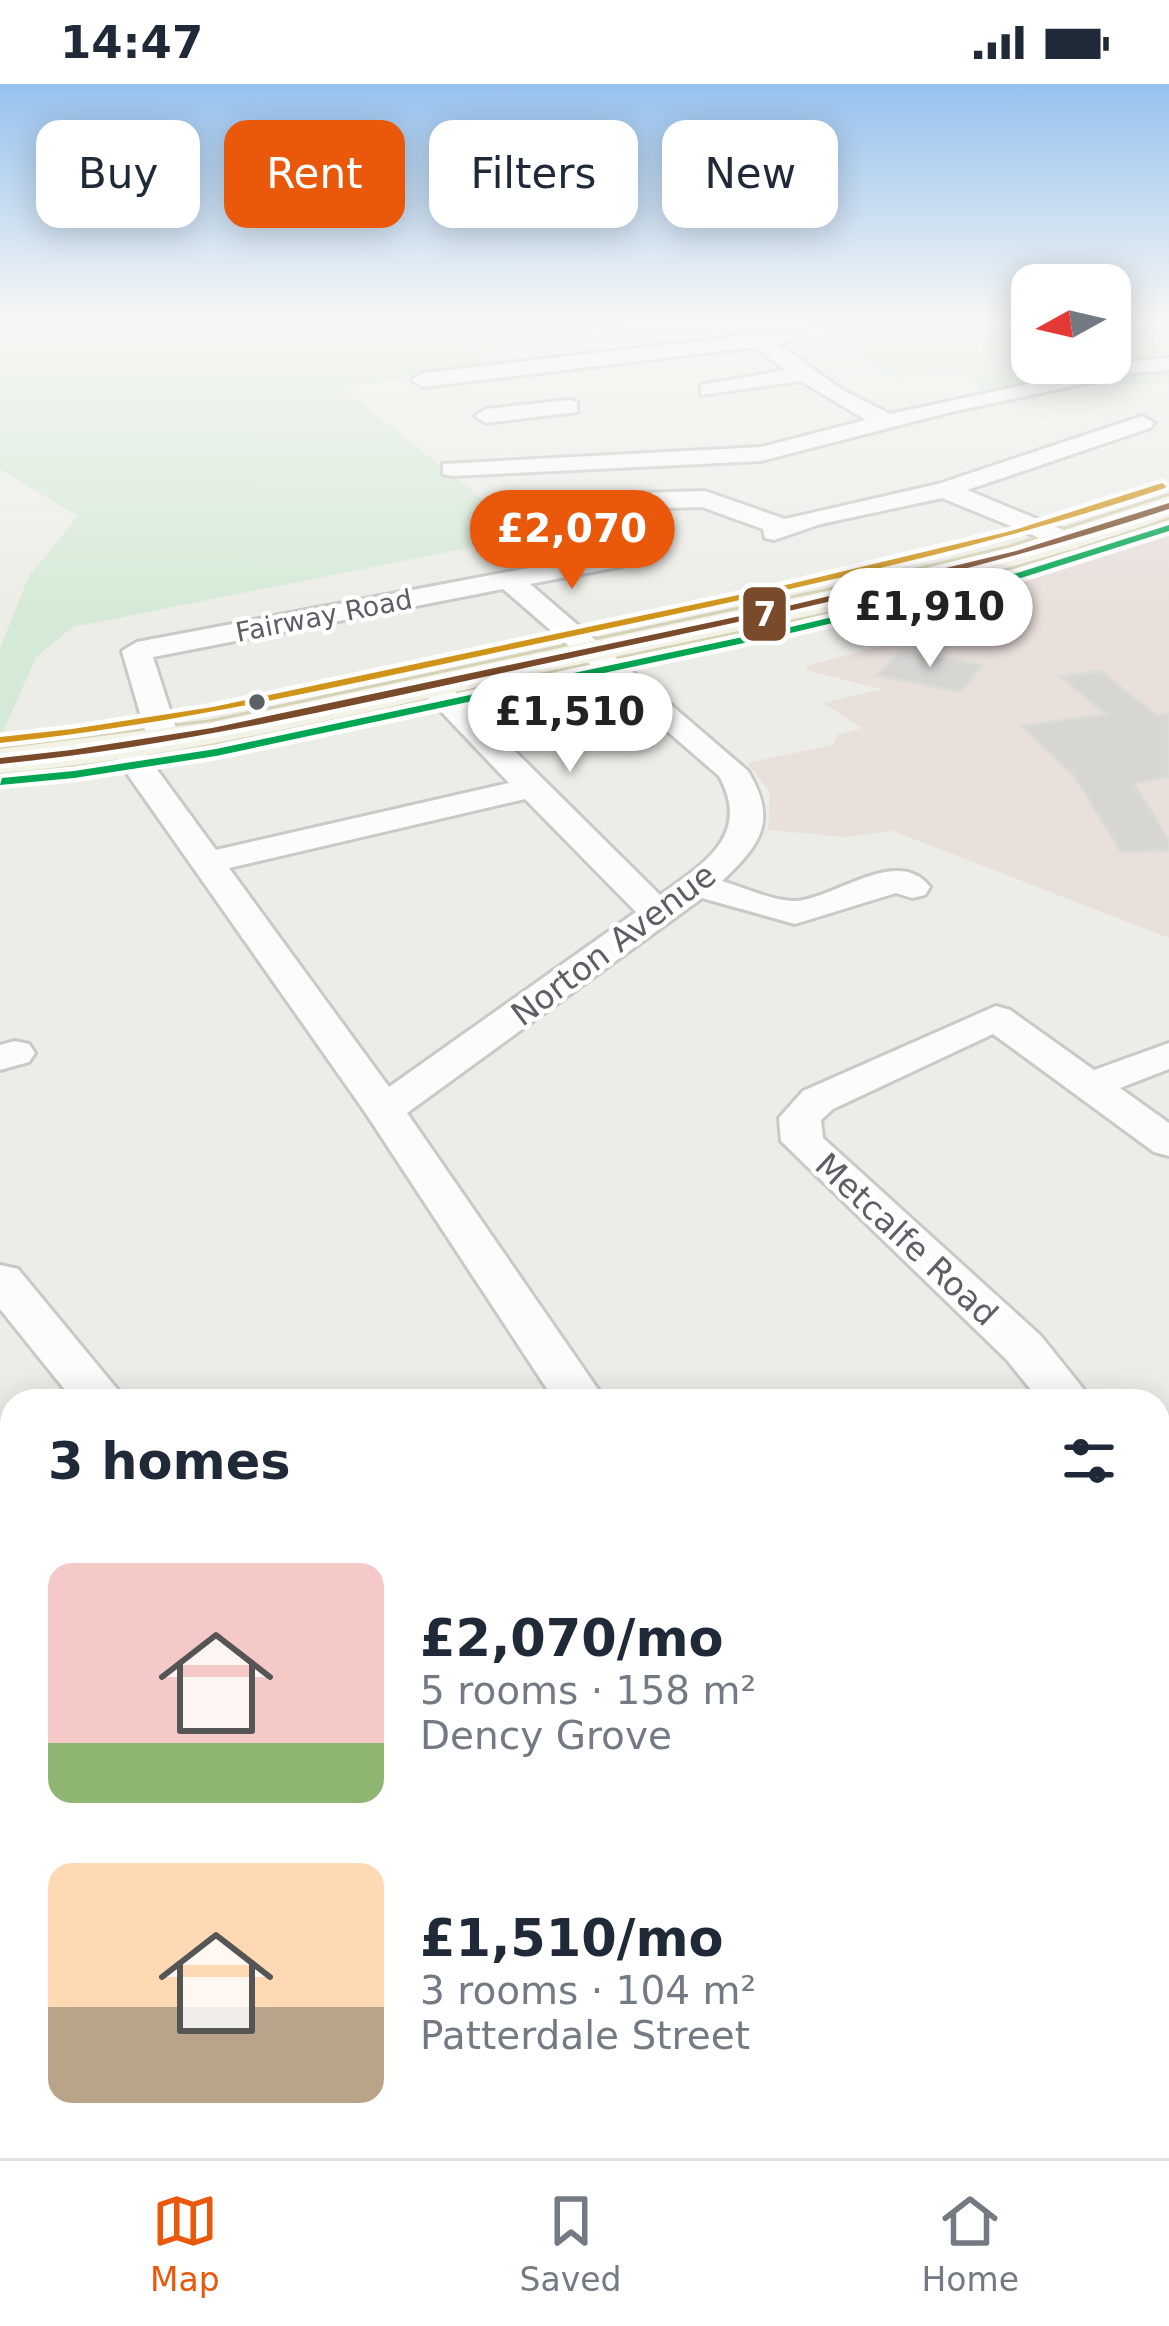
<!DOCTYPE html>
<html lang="en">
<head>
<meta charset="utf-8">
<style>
  :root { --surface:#fff; --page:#f6f6f7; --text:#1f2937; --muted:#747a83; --line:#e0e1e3; --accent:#ea580c }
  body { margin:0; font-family:"DejaVu Sans",sans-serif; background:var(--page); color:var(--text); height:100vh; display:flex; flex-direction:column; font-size:45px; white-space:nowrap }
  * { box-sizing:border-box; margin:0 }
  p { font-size:39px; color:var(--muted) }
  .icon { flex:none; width:66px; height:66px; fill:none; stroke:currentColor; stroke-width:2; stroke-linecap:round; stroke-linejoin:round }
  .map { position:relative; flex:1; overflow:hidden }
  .sheet { position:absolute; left:0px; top:1305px; width:1170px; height:771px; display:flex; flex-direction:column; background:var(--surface); border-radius:36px 36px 0 0; box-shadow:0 6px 30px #0003 }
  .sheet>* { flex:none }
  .banner { position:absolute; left:36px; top:36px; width:1098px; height:108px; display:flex; gap:24px }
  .needle { width:78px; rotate:262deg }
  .controls { position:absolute; left:1011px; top:180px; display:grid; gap:24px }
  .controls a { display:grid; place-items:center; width:120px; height:120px; border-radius:24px; background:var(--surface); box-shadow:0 6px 30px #0003; font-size:60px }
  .price { position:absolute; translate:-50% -102px; padding:0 27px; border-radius:42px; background:#fff; color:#222; font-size:39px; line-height:78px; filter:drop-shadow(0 3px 6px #0008) }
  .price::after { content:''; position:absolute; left:50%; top:72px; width:36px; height:27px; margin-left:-18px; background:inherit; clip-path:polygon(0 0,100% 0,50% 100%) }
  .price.on { background:var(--accent); color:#fff }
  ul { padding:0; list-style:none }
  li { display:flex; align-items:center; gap:36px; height:300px; padding:0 48px }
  li span { display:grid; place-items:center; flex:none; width:336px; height:240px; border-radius:24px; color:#555 }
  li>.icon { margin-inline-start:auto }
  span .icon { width:144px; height:144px; fill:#fffc; stroke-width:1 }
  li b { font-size:51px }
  h2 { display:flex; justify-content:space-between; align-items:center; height:144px; padding:0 48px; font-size:51px }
  .pill { padding:0 42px; border-radius:24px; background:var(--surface); box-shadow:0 6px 30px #0003; font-size:42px; line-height:108px }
  .pill.on { background:var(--accent); color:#fff }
  .status { display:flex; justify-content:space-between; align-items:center; height:84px; padding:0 60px; background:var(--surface); direction:ltr }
  .status svg { height:33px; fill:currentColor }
  .menu { display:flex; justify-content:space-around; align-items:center; height:168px; border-top:3px solid var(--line); background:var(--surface); font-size:33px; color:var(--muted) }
  .menu a { display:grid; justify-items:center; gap:6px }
  .menu .on { color:var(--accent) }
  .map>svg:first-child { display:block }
</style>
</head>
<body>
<div class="status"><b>14:47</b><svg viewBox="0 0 49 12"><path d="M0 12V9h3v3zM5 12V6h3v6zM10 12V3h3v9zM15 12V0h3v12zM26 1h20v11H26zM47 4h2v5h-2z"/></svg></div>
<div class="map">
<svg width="1169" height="2074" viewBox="0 0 1169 2074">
  <rect width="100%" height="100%" fill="#edede8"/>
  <path fill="#e9dfdb" d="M1169,441V854L893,747L845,753L768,746L770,708L747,679L833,661L837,651L862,644L823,619L882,605L805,586L810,581L998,531L942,498Z"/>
  <path fill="#d5ead6" d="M0,234H1032V279H1110V234H1169V299L1128,301L1092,294L992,315L960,287L892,294C875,282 858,265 840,255C767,216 557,249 475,267L496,285C442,293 394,292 341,303L490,421L542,449L73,543L36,573L0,655V564L29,492L78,432L0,385Z"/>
  <path fill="#d7d6d3" stroke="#dcdcd7" stroke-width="3" d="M902,565L982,581L961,608L877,591Z
    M1100,587L1157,632L1169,630V693L1134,699L1169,757V766L1121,768L1075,693L1022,642L1106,630L1061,593Z"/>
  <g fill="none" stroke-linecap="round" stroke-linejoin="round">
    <g stroke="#c9cac8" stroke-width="6">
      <path id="minor" d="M785,247L795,253L778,260L841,305L890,330L1134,277L1169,274V286L1134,289L951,328L761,377L452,392L443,390V380L761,363L866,336L801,297L701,311V301L786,286L754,263L423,303L412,296L423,289Z
        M569,316L577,318V328L486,339L475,332L486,325Z
        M1142,332L1154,339L1150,344L967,406L1078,452L1082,458L1078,464L1069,466L942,414L821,440L774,456L765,454L763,445L702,423L607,426L594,418L607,410L705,407L785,435L938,400Z
        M614,468L623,470L627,476L623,482L530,500L748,687C778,737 761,760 722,797C743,803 775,818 796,817C835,814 899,761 930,803L925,811L912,814L896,809L795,840L702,814L407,1029L606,1317H555L365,1028L109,664L125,654L136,657L216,766L509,699L417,602L421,596H443L660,811C704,780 752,751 719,692L503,505L153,573L180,657L164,667L148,657L122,567L137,558ZM525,715L636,828L389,1003L229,784Z
        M996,922L1010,926L1094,986L1169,959V985L1120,1004L1169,1039V1072L1154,1068L993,950L833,1025L821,1036L823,1054L1041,1252L1093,1317H1040L1007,1276L781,1057L779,1034L803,1007Z
        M15,957L29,960L35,969L29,978L0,986V961Z
        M0,1181L18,1185L127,1317H74L0,1225Z
        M1158,1427L1169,1430V1484L1158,1480Z
        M12,1757V1813L0,1816V1760Z
        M244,2064H314L310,2074H240Z
        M356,2064H426L429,2074H359Z
        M880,2064H950L953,2074H883Z"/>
    </g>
    <g stroke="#d6d2b5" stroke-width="6">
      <path id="major" d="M1169,412V433C971,504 766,540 562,584C375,625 191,673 0,689V665L212,638L869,498L1008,464Z"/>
    </g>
    <use href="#minor" fill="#fcfcfc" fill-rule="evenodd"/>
    <use href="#major" fill="#f3f3e8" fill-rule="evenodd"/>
    <g stroke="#fff" stroke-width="9">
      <path id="bus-1" d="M1169,419V425C970,491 766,532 562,576C375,616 190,661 0,680V674L71,666L212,644L792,521L1016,467Z"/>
    </g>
    <g stroke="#fff" stroke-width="9">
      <path id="bus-2" d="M1169,441V447L1024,493L795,548L216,672L74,694L0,701L2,694L74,687L216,665L795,542L1017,489Z"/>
    </g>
    <g stroke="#fff" stroke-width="9">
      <path id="bus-3" d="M1162,399L1166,402L1165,404C969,470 767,510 564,554C376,594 191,639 0,659V653L72,645L213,623L790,500L1011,447Z"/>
    </g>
    <use href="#bus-1" fill="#7a4b2a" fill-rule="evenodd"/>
    <use href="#bus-2" fill="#00a651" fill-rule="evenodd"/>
    <use href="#bus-3" fill="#d0941a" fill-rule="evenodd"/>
  </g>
  <linearGradient id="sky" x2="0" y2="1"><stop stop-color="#96c1ee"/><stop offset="0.45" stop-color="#f7f7f5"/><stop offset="1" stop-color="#f7f7f5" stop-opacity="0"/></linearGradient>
  <rect width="1169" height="525" fill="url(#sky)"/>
  <circle fill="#5d5f66" stroke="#fff" stroke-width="4.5" cx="257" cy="618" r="10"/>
  <g text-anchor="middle" stroke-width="9" stroke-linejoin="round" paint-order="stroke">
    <g font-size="27" fill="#5d5f66" stroke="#fff">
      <text transform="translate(324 532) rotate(-11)" y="9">Fairway Road</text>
    </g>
    <g font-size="33" fill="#5d5f66" stroke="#fff">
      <text transform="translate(613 860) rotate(-37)" y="12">Norton Avenue</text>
      <text transform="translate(907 1155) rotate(43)" y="12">Metcalfe Road</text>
    </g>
  </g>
  <rect stroke="#fff" stroke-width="4.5" x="741" y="501" width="47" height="58" rx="12" fill="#7a4b2a"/>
  <g font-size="33" text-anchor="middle" font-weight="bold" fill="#fff">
    <text x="765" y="542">7</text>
  </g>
</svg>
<div class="controls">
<a><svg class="needle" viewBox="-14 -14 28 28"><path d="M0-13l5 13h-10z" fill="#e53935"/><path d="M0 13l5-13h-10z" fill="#747a83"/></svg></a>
</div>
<b class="price on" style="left:572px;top:508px">£2,070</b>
<b class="price" style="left:930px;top:586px">£1,910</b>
<b class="price" style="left:570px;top:691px">£1,510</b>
<div class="banner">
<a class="pill">Buy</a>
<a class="pill on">Rent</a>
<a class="pill">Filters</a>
<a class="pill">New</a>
</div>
<section class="sheet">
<h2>3 homes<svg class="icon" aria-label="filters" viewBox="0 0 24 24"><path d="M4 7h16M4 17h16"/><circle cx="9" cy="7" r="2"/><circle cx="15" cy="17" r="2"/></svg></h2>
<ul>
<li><span style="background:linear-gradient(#f6c9c9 75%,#8fb573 0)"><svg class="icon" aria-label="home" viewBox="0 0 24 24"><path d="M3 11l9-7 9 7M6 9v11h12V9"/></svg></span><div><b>£2,070/mo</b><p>5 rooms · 158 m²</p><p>Dency Grove</p></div></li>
<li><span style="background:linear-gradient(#ffd9b3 60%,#b9a48a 0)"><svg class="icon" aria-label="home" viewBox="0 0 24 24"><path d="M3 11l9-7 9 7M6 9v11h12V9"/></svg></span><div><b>£1,510/mo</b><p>3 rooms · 104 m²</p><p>Patterdale Street</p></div></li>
</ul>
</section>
</div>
<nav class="menu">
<a class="on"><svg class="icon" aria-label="map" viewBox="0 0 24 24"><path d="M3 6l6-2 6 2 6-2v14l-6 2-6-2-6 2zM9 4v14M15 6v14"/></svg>Map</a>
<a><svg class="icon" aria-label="saved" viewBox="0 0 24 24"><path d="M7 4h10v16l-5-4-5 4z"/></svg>Saved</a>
<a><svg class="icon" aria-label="home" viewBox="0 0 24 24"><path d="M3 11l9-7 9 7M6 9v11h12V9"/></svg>Home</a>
</nav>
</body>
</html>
